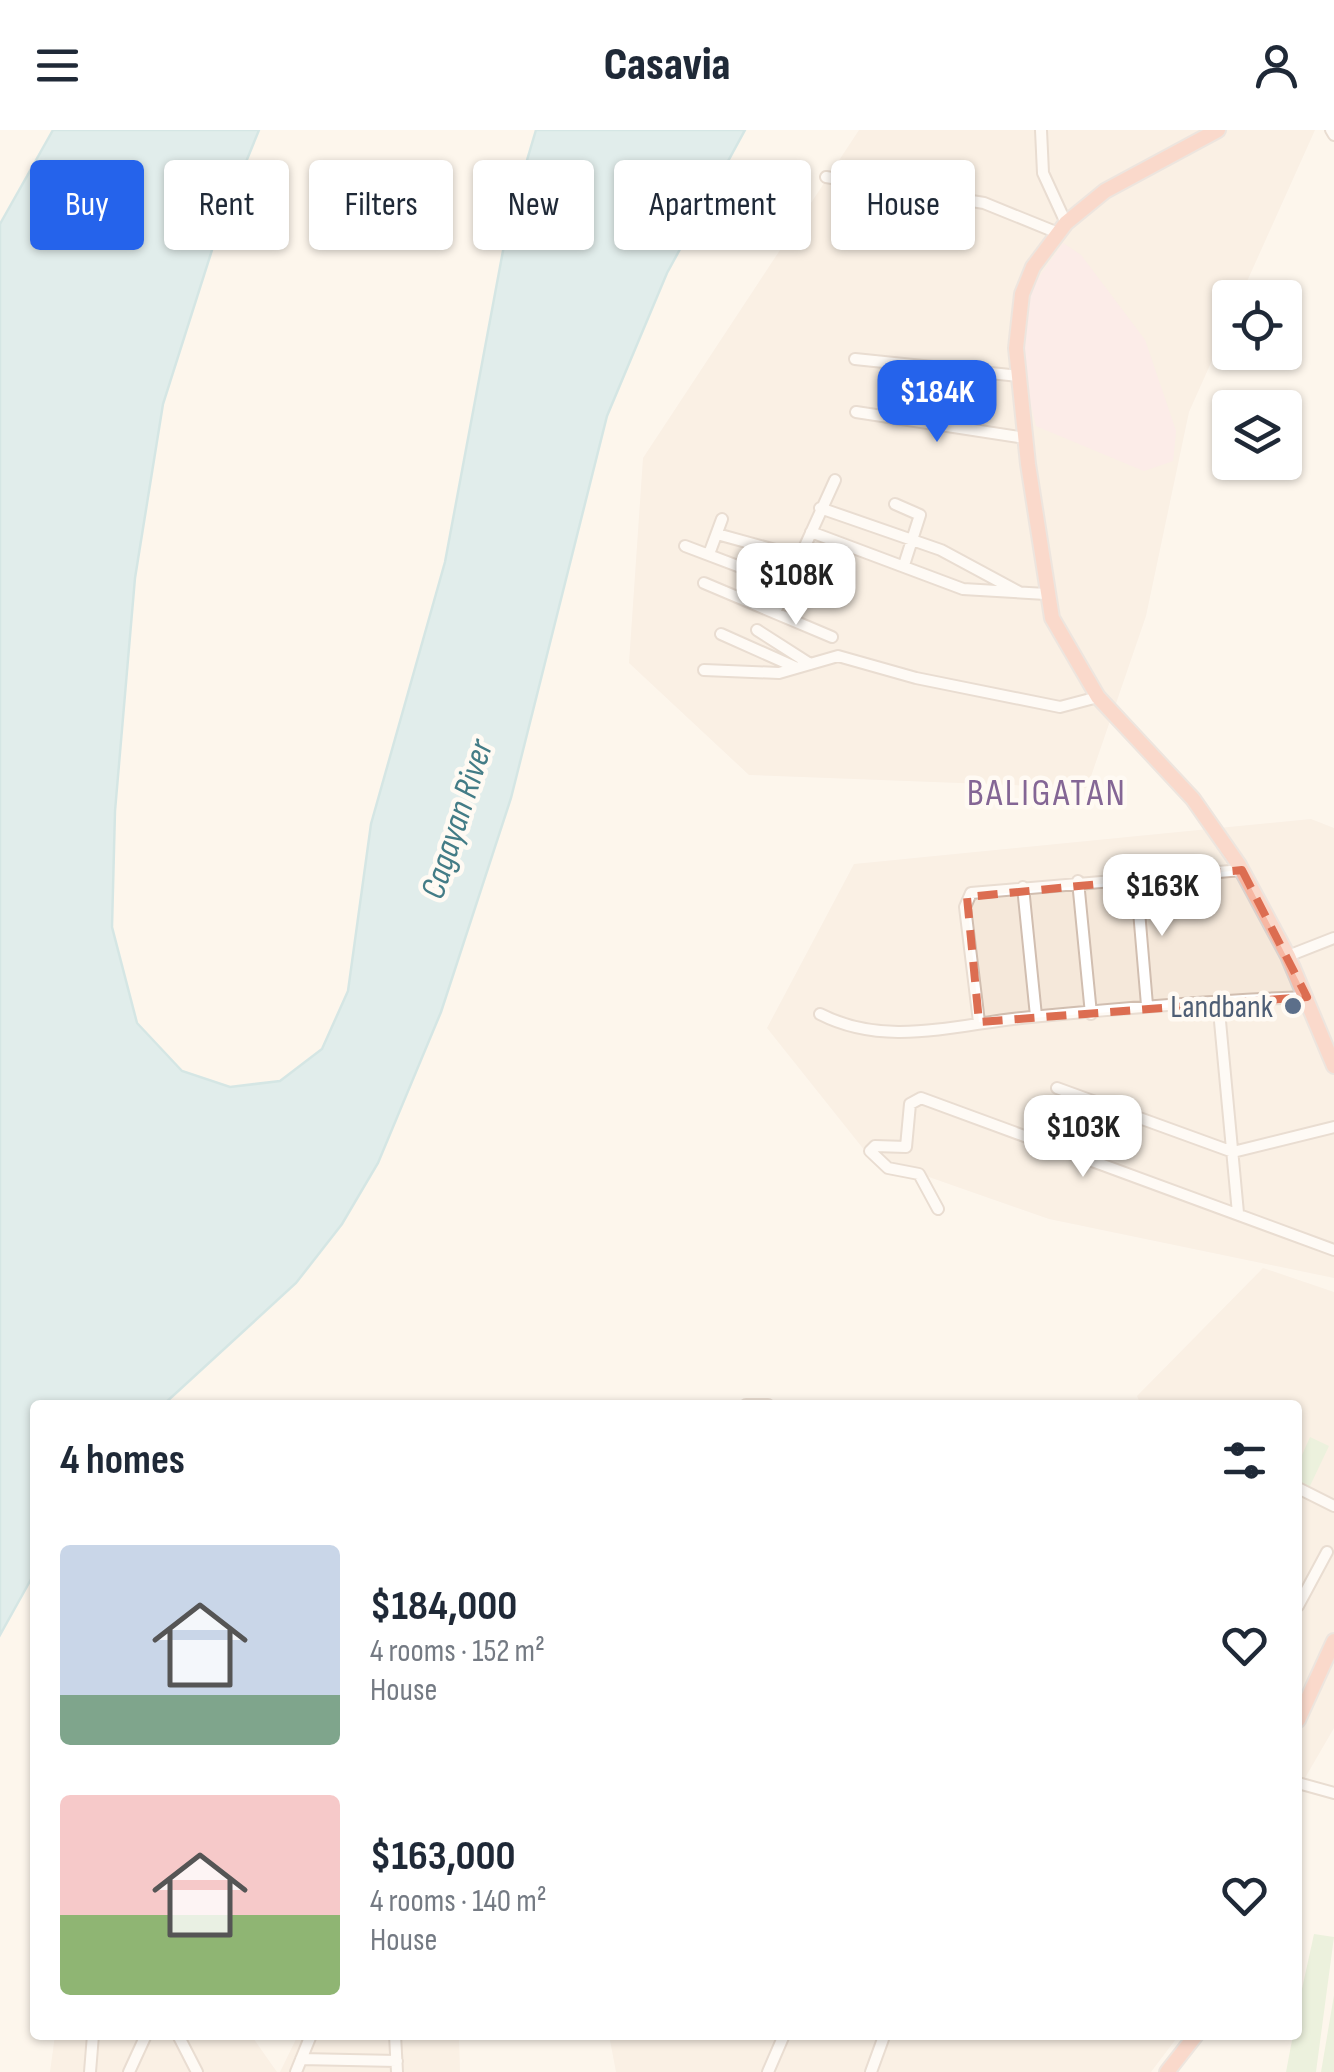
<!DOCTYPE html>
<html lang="en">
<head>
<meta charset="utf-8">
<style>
  :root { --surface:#fff; --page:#f2f2f3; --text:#1f2937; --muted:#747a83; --accent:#2563eb }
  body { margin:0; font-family:"Sofia Sans Condensed",sans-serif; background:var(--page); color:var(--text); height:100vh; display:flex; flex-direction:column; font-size:38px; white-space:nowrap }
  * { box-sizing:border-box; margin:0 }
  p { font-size:32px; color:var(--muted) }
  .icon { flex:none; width:55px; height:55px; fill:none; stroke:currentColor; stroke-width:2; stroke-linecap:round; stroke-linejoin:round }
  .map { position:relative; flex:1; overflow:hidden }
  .panel { position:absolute; left:30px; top:1270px; width:1272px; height:640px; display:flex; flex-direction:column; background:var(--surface); border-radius:10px; box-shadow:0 2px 8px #0004 }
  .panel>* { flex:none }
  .top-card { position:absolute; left:30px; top:30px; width:1275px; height:90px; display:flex; gap:20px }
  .buttons { position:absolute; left:1212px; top:150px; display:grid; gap:20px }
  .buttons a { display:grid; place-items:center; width:90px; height:90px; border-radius:10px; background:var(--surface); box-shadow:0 2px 8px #0004; font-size:50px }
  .price { position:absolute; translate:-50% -85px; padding:0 22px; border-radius:20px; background:#fff; color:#222; font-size:32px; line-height:65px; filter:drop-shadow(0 2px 5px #0008) }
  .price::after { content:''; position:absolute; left:50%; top:60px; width:30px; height:22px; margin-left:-15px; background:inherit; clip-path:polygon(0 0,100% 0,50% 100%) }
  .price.on { background:var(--accent); color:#fff }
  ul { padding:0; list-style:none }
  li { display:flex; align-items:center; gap:30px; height:250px; padding:0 30px }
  li span { display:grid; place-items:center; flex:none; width:280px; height:200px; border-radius:10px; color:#555 }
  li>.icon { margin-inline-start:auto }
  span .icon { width:120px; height:120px; fill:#fffc; stroke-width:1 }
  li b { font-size:42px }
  h2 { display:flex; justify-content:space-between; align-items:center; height:120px; padding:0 30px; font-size:42px }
  .pill { padding:0 35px; border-radius:10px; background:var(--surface); box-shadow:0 2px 8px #0004; font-size:35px; line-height:90px }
  .pill.on { background:var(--accent); color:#fff }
  header { display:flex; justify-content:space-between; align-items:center; height:130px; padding:0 30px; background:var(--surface); font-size:45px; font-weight:800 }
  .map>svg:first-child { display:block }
</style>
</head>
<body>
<header><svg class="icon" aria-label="menu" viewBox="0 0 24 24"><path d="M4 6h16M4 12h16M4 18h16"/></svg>Casavia<svg class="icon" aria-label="person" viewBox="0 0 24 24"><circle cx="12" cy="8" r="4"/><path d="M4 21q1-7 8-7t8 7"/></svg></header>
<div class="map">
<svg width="1334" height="1942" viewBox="0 0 1334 1942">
  <rect width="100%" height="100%" fill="#fdf6ec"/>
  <path fill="#f5e8da" d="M859,0H1315L1240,167L1230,168V190L1189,282L1146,486L1087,658L749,645L629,533L643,328Z
    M1311,689L1334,698V1148L1049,1089L869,1026L767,898L854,734Z
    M1263,1138L1334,1162V1598L1298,1660V1275H1141L1137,1266Z
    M55,1905H251L277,1942H50Z
    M298,1905H459L460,1942H280Z
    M609,1905H1179L1151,1942H616Z"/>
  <path fill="#fbdfe3" d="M1063,113L1081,125L1145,210L1176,301L1173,331L1144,341L1036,296L1025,249L1023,207L1032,157Z"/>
  <path fill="#d8ecc9" d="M1310,1307L1329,1316L1309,1358L1298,1352V1334Z
    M1314,1804L1334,1807L1316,1942H1286L1293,1905H1298V1877Z
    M1334,1865V1942H1321Z"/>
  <path fill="#bfe3e8" stroke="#a5d3da" stroke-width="2.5" d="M53,0H259L219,98L163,274L135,448L115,681L112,797L137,893L182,941L230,957L280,951L322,919L348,861L371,694L445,432L508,94L536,0H745L667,143L607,286L511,668L441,882L378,1033L342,1094L296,1153L163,1275H35V1442L0,1505V94Z"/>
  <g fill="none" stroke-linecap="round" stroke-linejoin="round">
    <g stroke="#d1beb0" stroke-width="14">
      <path id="minor" d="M1041,0L1043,43L1066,93
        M1331,0L1334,5
        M826,47L984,73L1058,103
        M855,229L1019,246
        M856,282L1025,308
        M895,374L920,385L904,435
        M820,378L941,420L1019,462
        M811,402L963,459L1046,464
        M717,404L797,426
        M685,416L785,454
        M709,424L722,389
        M704,453L832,507
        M776,480L835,350
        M757,500L810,534
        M721,504L795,537
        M704,540L779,543L838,526L916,548L1060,577L1098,567
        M1136,746L1147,875
        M1078,751L1091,884
        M1023,757L1036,886
        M1288,826L1334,808
        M1218,870L1238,1083
        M820,884C888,919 960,893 1031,887C1123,878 1214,870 1307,867
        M979,892L965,777L971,763L1242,740
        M1057,958L1233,1022L1334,997
        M938,1079L919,1044L888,1038L870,1021L875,1016L906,1017L910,974L921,968L1334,1120
        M746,1275H768
        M1298,1358L1334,1376
        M1298,1476L1327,1422
        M1298,1653L1334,1663
        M178,1905L197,1942
        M395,1905L397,1942
        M301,1929L397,1931
        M90,1942L93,1905
        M129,1942L146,1905
        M296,1942L311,1905
        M768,1942L784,1905
        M871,1942L883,1909"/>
    </g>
    <g stroke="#dad1cd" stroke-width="18">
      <path id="highway" d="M1218,0L1105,61L1066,93L1033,137L1022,164L1016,218L1028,334L1052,488L1098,567L1193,669L1239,735L1288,826L1334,936
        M1298,1590L1334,1511
        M1167,1942L1196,1905"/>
    </g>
    <use href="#minor" stroke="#fff" stroke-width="10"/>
    <use href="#highway" stroke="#f7b7a3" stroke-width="14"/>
  </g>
  <path d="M0 0H1334V1942H0ZM1242,740L1307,867L979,892L967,767Z" fill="#fdf6ec" fill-opacity=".55" fill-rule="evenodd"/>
  <path fill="none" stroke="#dc6d51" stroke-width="8" stroke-dasharray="20 12" stroke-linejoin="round" d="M1242,740L1307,867L979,892L967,767Z"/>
  <circle fill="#5c6f8a" stroke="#fffaf3" stroke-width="4" cx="1293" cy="876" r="10"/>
  <g text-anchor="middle" stroke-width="9" stroke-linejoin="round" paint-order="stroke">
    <g font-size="32" fill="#4e5e75" stroke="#fffaf3" text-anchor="end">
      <text x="1273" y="887">Landbank</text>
    </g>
    <g font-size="35" font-style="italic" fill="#437c86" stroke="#fffaf3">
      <text transform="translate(456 689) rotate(-72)" y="12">Cagayan River</text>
    </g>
    <g font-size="38" letter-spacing="2.5" fill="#846695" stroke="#fffaf3">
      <text x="1047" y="675">BALIGATAN</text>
    </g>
  </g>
</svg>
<div class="buttons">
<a><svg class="icon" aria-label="locate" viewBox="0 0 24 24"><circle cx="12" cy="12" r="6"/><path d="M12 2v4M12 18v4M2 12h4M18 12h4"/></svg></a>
<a><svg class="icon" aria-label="layers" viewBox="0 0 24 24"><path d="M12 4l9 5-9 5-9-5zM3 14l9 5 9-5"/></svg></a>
</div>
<b class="price on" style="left:937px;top:315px">$184K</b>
<b class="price" style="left:796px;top:498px">$108K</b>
<b class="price" style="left:1162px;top:809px">$163K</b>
<b class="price" style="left:1083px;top:1050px">$103K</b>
<div class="top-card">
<a class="pill on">Buy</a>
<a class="pill">Rent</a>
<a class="pill">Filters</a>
<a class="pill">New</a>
<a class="pill">Apartment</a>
<a class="pill">House</a>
</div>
<section class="panel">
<h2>4 homes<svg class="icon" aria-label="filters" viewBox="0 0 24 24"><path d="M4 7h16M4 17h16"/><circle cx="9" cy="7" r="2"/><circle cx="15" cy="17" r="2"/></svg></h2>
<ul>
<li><span style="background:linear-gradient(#c9d6e8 75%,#7fa58c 0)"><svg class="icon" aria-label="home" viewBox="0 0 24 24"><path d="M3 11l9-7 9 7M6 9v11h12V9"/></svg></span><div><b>$184,000</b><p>4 rooms · 152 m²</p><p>House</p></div><svg class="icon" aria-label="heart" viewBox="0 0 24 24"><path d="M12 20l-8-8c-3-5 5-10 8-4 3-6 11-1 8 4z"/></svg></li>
<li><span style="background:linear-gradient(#f6c9c9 60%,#8fb573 0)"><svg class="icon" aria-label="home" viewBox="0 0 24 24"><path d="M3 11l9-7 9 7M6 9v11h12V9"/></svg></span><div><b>$163,000</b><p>4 rooms · 140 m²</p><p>House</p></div><svg class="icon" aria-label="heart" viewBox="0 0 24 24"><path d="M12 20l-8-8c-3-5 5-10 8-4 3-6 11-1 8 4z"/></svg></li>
</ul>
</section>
</div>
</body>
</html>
